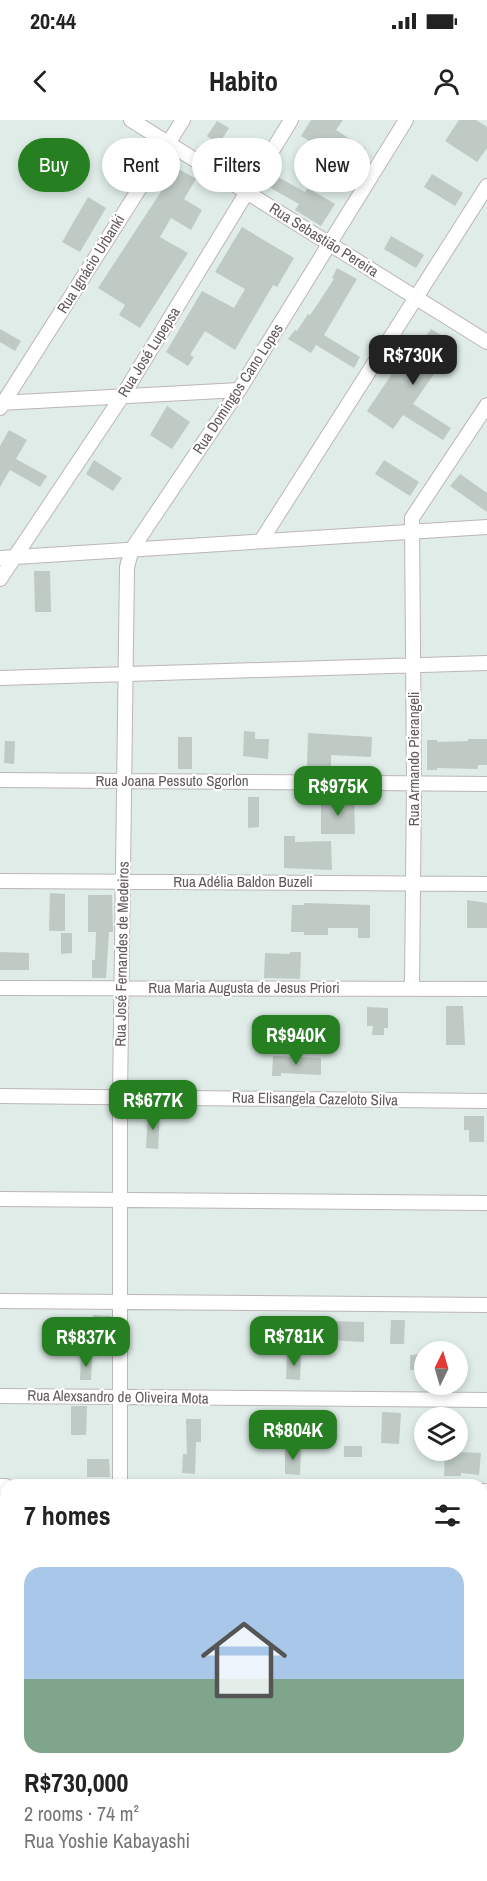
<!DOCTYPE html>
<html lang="en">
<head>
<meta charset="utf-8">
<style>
  :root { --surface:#fff; --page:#f2f2f2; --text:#222; --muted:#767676; --line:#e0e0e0; --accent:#267f21 }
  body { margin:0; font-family:"Archivo Narrow",sans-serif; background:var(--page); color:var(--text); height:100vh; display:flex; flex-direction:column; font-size:22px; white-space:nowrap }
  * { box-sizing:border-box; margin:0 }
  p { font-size:20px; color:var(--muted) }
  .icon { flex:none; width:33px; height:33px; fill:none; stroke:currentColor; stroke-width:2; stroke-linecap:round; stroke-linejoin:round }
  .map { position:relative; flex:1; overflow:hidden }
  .drawer { position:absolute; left:0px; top:1359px; width:488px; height:402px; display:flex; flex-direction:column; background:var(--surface); border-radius:18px 18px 0 0; box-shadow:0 3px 9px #0003 }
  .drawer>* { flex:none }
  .hud { position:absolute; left:18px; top:18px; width:452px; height:54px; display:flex; gap:12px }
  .needle { width:39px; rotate:5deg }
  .fabs { position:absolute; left:414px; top:1221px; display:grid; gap:12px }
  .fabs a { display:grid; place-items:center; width:54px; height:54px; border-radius:50%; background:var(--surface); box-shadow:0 3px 9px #0003; font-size:30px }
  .price { position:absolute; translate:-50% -51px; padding:0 14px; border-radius:12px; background:var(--accent); color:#fff; font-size:20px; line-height:39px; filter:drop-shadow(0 2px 3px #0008) }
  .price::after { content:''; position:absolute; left:50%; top:36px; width:18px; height:14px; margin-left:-9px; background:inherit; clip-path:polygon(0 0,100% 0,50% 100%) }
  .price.active { background:#222; color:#fff }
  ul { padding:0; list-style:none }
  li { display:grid; align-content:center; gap:12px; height:318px; padding:0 24px }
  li+li { border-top:2px solid var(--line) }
  li span { display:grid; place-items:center; height:186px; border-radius:18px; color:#555 }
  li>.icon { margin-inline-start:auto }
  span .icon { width:108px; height:108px; fill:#fffc; stroke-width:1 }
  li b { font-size:26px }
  h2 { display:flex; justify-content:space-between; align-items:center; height:72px; padding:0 24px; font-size:26px }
  .tag { padding:0 21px; border-radius:27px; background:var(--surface); box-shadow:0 3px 9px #0003; font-size:21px; line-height:54px }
  .tag.active { background:var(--accent); color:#fff }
  .status { display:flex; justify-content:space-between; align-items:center; height:42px; padding:0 30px; background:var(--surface); direction:ltr }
  .status svg { height:16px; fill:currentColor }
  header { display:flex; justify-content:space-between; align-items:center; height:78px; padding:0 24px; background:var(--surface); font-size:27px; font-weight:700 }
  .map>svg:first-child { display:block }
</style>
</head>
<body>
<div class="status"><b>20:44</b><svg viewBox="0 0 49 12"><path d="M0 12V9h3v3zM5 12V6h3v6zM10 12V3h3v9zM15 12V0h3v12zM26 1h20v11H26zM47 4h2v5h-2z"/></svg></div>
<header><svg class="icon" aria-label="back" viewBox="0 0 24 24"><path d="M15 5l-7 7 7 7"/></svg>Habito<svg class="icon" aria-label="person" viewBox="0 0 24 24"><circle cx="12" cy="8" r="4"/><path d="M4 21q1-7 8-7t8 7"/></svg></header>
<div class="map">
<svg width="487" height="1761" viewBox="0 0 487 1761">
  <rect width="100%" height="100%" fill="#dfece7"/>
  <path fill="#b9bfe6" d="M0,1596H6V1755H448L447,1761H0Z"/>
  <path fill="#becac3" d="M311,0H343L336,10L366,29L348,58L326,44L332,35L301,16Z
    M459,0H476L487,7V28L477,42L445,21Z
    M217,1L229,8L219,24L207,16Z
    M219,28L234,36L228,47L213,40Z
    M172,45L196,59L184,79L202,90L191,110L171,98L160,117L188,133L140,208L119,195L125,185L98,168L170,58L166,55Z
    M432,54L463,73L455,86L424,67Z
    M276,56L305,72L308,68L335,84L321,106L295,90L299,84L269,67Z
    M88,77L106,88L80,132L62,122Z
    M242,107L294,138L277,167L273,165L235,230L205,211L190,235L194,237L188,246L166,232L202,171L234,188L245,169L215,152Z
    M391,116L424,135L416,148L384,129Z
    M337,148L357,159L324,215L360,237L354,248L316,225L311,233L288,219L295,210L297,211L308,194L310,195L319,182L334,159L332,158Z
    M0,209L21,221L15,231L0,222Z
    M431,209L455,224L413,284L451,308L443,320L403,295L393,309L367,291L408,230L414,234Z
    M167,286L190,302L172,329L150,315Z
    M9,310L27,320L16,339L47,356L40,367L10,350L0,367V326Z
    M94,340L122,358L113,371L86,354Z
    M384,340L419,362L410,376L375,354Z
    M460,354L487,373V392L450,366Z
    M34,451H50L51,492H35Z
    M244,611L255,612V619H269L268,639L243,636Z
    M308,613L372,617L371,637L331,635V648L307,646Z
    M178,617H192V649H178Z
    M468,619H487V645H478V649L437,648V650H427V620H437V622L468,621Z
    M5,621H15L14,644L4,643Z
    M344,675H354L355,714H321V682L344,681Z
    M248,677H259V707L248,708Z
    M284,716H295V722L331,721L332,750L284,748Z
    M50,773L65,774V811H49Z
    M88,775H112L113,812H109L106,858H92V840H95L96,812H88Z
    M467,780L487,783V808H467Z
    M304,783L370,785V818H358V808H328V815H304V812H291L292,785H304Z
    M61,813H72V833L61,834Z
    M0,832L29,833V850H0Z
    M290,832H301L300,859L264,858L265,833L290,834Z
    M446,886H463L465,925H446Z
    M367,887L388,888V908H384V915H372L373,906H367Z
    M273,936L321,938V955L281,953V956H272Z
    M148,993L160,994L158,1029L146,1028Z
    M464,996H484V1022H469V1010H464Z
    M93,1195L111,1196V1216H92Z
    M391,1200H405L404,1224H390Z
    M329,1201L364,1202V1222L328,1220Z
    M87,1220V1230L70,1231L69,1221Z
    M287,1234H301L300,1260L286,1259Z
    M424,1234V1250H410V1235Z
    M81,1236L92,1237L91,1260H80Z
    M71,1286H87L86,1315H71Z
    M382,1292L401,1293L399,1324L381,1323Z
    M186,1299H201V1322H196L195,1354L182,1353L183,1334H187Z
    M344,1326H362V1337H344Z
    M285,1328H301L300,1355L285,1354Z
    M458,1332L481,1333L479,1355L461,1353V1356H444L445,1333Z
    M87,1339H109L110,1357H87Z"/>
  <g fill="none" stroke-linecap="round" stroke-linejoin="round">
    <g stroke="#bdb5b9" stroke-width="16">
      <path id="minor" d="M131,0L487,222
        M0,283L239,270
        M0,288L183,0
        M261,421L487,66
        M0,438L487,407
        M0,459L123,275L291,0
        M0,558L487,543
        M0,660L487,664
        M0,761L487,764
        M0,868L487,869
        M412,868L414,663L412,398L487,285
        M0,976L487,981
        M0,1079L487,1083
        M0,1181L487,1185
        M0,1276L487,1280
        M120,1365V977L127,447L132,429L239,270L406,0
        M0,1366H6
        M482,1371H487"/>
    </g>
    <use href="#minor" stroke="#fff" stroke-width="14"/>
  </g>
  <g text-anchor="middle" stroke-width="4.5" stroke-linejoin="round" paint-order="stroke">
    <g font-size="15" fill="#61585d" stroke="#fff">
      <text transform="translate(324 120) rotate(32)" y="5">Rua Sebastião Pereira</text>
      <text transform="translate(91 144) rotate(-58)" y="5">Rua Ignácio Urbanki</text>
      <text transform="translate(149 232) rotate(-58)" y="5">Rua José Lupepsa</text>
      <text transform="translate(238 269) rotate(-57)" y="5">Rua Domingos Cano Lopes</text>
      <text transform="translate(414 639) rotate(-90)" y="5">Rua Armando Pierangeli</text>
      <text x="172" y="666">Rua Joana Pessuto Sgorlon</text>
      <text x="243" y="767">Rua Adélia Baldon Buzeli</text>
      <text transform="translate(122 834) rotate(-89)" y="5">Rua José Fernandes de Medeiros</text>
      <text x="244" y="873">Rua Maria Augusta de Jesus Priori</text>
      <text transform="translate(315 979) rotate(1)" y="5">Rua Elisangela Cazeloto Silva</text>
      <text transform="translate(118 1277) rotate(1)" y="5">Rua Alexsandro de Oliveira Mota</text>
    </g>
  </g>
</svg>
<div class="fabs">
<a><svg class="needle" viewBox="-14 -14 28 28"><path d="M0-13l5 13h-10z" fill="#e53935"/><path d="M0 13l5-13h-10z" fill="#767676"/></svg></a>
<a><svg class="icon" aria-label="layers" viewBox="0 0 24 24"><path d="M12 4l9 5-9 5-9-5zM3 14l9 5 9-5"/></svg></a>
</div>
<b class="price active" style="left:413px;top:266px">R$730K</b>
<b class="price" style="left:338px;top:697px">R$975K</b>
<b class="price" style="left:296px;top:946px">R$940K</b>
<b class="price" style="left:153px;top:1011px">R$677K</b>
<b class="price" style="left:294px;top:1247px">R$781K</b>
<b class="price" style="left:86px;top:1248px">R$837K</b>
<b class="price" style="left:293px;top:1341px">R$804K</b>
<div class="hud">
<a class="tag active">Buy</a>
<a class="tag">Rent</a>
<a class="tag">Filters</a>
<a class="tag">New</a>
</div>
<section class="drawer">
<h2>7 homes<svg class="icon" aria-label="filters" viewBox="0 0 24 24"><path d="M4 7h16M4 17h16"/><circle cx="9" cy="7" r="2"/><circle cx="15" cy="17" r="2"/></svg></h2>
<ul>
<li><span style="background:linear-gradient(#a9c7e8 60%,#7fa58c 0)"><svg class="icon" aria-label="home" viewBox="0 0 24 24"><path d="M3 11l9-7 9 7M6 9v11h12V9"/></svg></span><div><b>R$730,000</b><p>2 rooms · 74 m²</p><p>Rua Yoshie Kabayashi</p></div></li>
</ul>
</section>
</div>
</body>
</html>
